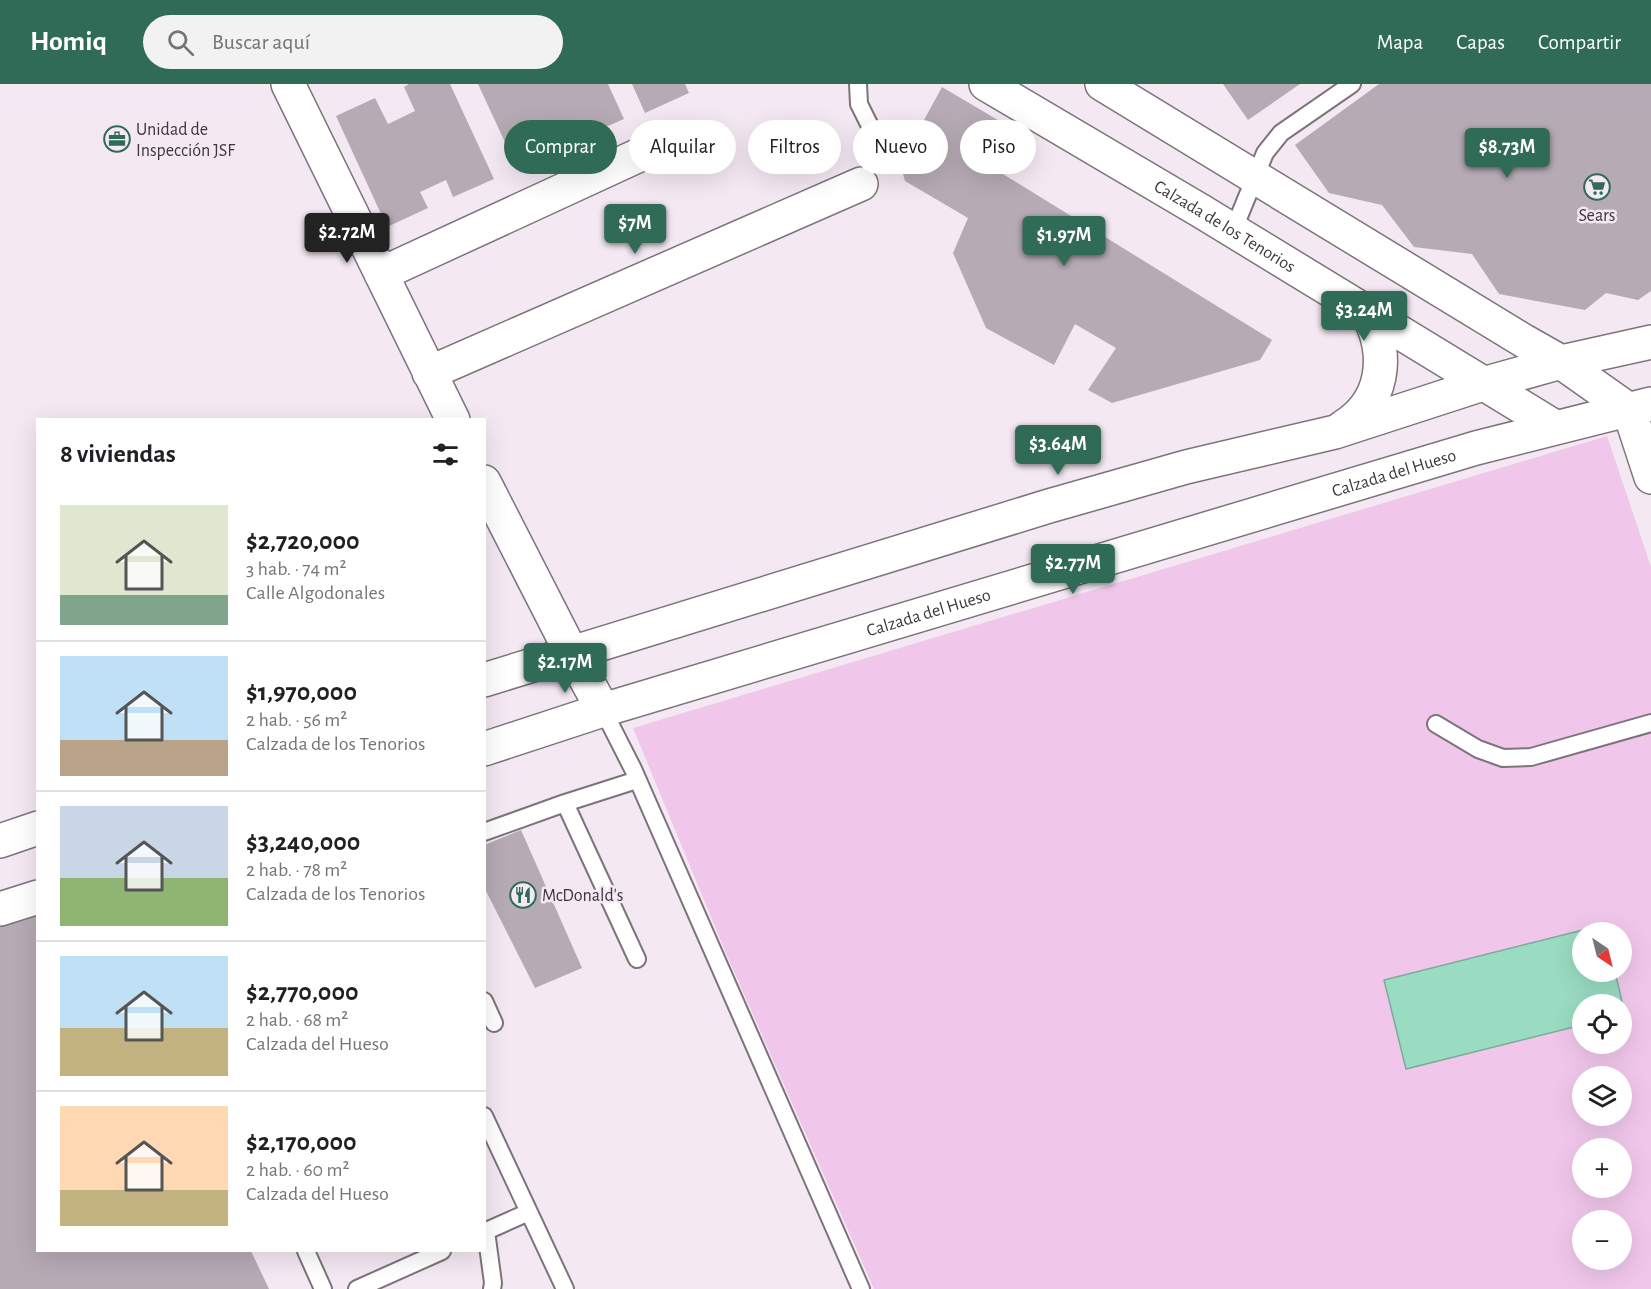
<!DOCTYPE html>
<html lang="es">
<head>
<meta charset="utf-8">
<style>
  :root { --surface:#fff; --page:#f2f2f2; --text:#202124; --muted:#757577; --line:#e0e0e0; --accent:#2f6b56 }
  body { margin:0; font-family:"Alegreya Sans",sans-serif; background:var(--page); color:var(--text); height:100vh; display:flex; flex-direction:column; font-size:22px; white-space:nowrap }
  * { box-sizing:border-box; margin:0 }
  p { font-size:20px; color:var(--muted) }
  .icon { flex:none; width:33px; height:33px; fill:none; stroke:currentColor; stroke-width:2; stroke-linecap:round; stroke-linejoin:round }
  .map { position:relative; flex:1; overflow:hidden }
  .panel { position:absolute; left:36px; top:334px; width:450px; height:834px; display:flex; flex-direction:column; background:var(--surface); border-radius:0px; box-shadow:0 6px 24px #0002 }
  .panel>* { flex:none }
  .top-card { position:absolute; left:504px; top:36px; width:570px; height:54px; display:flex; gap:12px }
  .needle { width:39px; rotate:145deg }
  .buttons { position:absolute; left:1572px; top:838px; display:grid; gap:12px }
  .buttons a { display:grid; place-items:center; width:60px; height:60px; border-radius:50%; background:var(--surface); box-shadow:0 6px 24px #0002; font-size:30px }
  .price { position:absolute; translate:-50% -51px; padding:0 14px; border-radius:6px; background:var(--accent); color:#fff; font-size:20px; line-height:39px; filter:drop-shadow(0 2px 3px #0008) }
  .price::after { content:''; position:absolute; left:50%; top:36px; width:18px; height:14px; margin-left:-9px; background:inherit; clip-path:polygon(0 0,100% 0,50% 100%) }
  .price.active { background:#222; color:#fff }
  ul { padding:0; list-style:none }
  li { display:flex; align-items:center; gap:18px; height:150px; padding:0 24px }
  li+li { border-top:2px solid var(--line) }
  li span { display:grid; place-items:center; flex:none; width:168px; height:120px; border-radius:0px; color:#555 }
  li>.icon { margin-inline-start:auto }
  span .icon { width:72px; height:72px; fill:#fffc; stroke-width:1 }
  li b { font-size:26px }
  h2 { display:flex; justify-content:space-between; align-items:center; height:72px; padding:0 24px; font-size:26px }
  .tag { padding:0 21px; border-radius:27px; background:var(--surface); box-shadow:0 6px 24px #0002; font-size:21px; line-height:54px }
  .tag.active { background:var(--accent); color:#fff }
  header { display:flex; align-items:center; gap:36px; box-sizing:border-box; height:84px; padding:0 30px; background:var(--accent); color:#fff }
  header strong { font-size:28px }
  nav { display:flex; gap:33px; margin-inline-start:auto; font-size:21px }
  .search { width:420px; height:54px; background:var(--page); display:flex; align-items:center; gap:15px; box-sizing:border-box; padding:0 21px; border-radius:33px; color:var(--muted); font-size:22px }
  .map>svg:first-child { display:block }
</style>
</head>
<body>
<header>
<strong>Homiq</strong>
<div class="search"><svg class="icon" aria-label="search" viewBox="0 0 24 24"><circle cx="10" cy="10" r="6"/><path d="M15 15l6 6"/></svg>Buscar aquí</div>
<nav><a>Mapa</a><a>Capas</a><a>Compartir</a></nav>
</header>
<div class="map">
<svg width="1651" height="1205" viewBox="0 0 1651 1205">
  <rect width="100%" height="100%" fill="#f4e8f2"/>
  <path fill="#f0c7eb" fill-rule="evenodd" d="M1607,352L1651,483V1205H874L725,867L633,644ZM1582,849H1622V888H1582ZM1582,921H1622V960H1582ZM1582,993H1622V1032H1582ZM1582,1065H1622V1104H1582ZM1582,1137H1622V1176H1582Z"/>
  <path fill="#99dcc1" stroke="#7dab99" stroke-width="1.5" d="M1603,841L1605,849H1582V888H1615L1625,930L1622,931V921H1582V941L1406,985L1384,896Z"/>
  <path fill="#b6aab4" d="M409,0H450L494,95L453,113L446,96L420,108L428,124L387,143L336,32L375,14L388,40L415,27L404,3Z
    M478,0H608L624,35L583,53L576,36L550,48L558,65L517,84Z
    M632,0H685L689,9L645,29Z
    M1223,0H1300L1248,36Z
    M1379,0H1651V207L1638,216L1606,209L1585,226L1499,210L1472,170L1414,163L1382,121L1329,109L1295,61Z
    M942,3L1023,51L1003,90L1272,256L1260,276L1112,319L1088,306L1116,264L1075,240L1054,281L986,244L953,169L968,134L905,97L900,80Z
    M521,746L582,884L535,904L484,803V761Z
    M38,828V1167H251L269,1205H0V840Z"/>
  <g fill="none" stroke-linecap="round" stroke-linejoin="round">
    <g stroke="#7e737c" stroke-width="20">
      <path id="service" d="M858,0L859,20L872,46
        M1233,147L1265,69L1281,49L1352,0
        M603,626L633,685L861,1205
        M1436,640L1478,665L1503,674L1531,673L1651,639
        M565,719L637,696
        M484,748L565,719L637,875
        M484,917L494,939
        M484,1032L565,1205
        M486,1147L493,1199L492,1205
        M484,1148L529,1128
        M306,1167L323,1205
        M357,1205L442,1167"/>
    </g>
    <g stroke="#7e737c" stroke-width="36">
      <path id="minor" d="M288,0L453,336
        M381,190L674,55
        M429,289L861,100
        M1629,326L1651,393
        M484,398L571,568L603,626"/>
    </g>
    <g stroke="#7e737c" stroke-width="36">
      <g id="tertiary">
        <path id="s1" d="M986,0L1201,127L1555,343"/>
        <path d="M1102,0L1524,257L1561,278L1629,326"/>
      </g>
    </g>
    <g stroke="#7e737c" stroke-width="36">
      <g id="secondary">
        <path d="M1343,343C1384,318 1389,272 1369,232"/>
        <path d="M484,596L1049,422L1186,383L1335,348L1483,300L1561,278L1651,258"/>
        <path id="s2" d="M484,665L603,626L1476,364L1651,320"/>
        <path d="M0,757L38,744"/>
        <path d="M0,825L38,813"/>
      </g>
    </g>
    <use href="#service" stroke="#fff" stroke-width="16"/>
    <use href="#minor" stroke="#fff" stroke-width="33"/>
    <use href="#tertiary" stroke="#fff" stroke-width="33"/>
    <use href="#secondary" stroke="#fff" stroke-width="33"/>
  </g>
  <defs>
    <g id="office-ring" transform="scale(1.35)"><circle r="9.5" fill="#f4e8f2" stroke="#2f6b56" stroke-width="1.5"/><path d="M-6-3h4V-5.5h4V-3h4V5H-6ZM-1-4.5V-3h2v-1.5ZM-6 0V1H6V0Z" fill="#2f6b56"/></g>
    <g id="supermarket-ring" transform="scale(1.35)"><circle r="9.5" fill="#f4e8f2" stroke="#2f6b56" stroke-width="1.5"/><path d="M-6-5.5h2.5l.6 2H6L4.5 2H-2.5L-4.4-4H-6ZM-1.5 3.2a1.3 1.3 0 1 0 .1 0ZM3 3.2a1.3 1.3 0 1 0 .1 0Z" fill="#2f6b56"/></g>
    <g id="restaurant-ring" transform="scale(1.35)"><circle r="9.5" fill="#f4e8f2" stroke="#2f6b56" stroke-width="1.5"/><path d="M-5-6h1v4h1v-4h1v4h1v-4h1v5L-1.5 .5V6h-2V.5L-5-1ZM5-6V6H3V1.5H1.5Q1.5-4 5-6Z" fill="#2f6b56"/></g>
  </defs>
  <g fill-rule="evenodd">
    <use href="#office-ring" x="117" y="55"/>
    <use href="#supermarket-ring" x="1597" y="103"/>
    <use href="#restaurant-ring" x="523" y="811"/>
  </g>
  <g text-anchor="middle" stroke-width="5" stroke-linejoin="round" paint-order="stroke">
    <g font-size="18" fill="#3d383c" stroke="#f4e8f2" text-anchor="start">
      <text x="136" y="51">Unidad de<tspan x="136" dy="21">Inspección JSF</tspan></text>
      <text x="1597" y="137" text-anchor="middle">Sears</text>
      <text x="542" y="817">McDonald's</text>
    </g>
    <g font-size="18" fill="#3d383c" stroke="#f4e8f2">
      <text dy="6" stroke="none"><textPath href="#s1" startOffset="278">Calzada de los Tenorios</textPath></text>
      <text dy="6" stroke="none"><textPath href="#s2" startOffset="951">Calzada del Hueso</textPath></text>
      <text dy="6" stroke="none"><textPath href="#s2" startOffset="465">Calzada del Hueso</textPath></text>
    </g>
  </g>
</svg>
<div class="buttons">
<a><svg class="needle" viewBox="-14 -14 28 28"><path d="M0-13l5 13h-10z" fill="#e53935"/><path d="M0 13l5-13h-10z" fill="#757577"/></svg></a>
<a><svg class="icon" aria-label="locate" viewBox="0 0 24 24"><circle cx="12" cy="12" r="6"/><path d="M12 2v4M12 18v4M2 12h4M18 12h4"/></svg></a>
<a><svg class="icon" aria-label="layers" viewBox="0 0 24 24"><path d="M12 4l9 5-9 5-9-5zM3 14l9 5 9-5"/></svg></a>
<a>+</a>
<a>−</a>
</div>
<b class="price" style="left:1507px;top:95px">$8.73M</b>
<b class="price" style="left:635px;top:171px">$7M</b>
<b class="price active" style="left:347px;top:180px">$2.72M</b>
<b class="price" style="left:1064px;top:183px">$1.97M</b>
<b class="price" style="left:1364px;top:258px">$3.24M</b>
<b class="price" style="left:1058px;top:392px">$3.64M</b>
<b class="price" style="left:1073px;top:511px">$2.77M</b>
<b class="price" style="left:565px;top:610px">$2.17M</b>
<div class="top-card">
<a class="tag active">Comprar</a>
<a class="tag">Alquilar</a>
<a class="tag">Filtros</a>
<a class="tag">Nuevo</a>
<a class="tag">Piso</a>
</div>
<section class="panel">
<h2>8 viviendas<svg class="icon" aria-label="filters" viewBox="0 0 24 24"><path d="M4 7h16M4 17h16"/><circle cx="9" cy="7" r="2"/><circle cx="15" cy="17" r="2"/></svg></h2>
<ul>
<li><span style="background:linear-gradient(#dfe7d0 75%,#7fa58c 0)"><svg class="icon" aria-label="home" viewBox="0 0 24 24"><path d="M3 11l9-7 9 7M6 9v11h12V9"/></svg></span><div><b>$2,720,000</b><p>3 hab. · 74 m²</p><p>Calle Algodonales</p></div></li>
<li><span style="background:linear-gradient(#bfe0f5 70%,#b9a48a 0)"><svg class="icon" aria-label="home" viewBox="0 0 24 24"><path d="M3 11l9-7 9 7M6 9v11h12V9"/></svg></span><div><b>$1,970,000</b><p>2 hab. · 56 m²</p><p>Calzada de los Tenorios</p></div></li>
<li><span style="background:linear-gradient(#c9d6e8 60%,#8fb573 0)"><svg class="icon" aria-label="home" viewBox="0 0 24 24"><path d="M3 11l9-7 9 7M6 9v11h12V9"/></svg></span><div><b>$3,240,000</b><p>2 hab. · 78 m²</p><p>Calzada de los Tenorios</p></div></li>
<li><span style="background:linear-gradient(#bfe0f5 60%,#c2b280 0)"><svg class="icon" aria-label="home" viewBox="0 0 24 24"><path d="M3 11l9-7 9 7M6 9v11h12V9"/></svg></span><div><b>$2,770,000</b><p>2 hab. · 68 m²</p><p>Calzada del Hueso</p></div></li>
<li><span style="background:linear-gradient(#ffd9b3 70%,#c2b280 0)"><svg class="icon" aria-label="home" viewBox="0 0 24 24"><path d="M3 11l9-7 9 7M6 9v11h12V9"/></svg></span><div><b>$2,170,000</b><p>2 hab. · 60 m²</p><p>Calzada del Hueso</p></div></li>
</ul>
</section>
</div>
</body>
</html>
